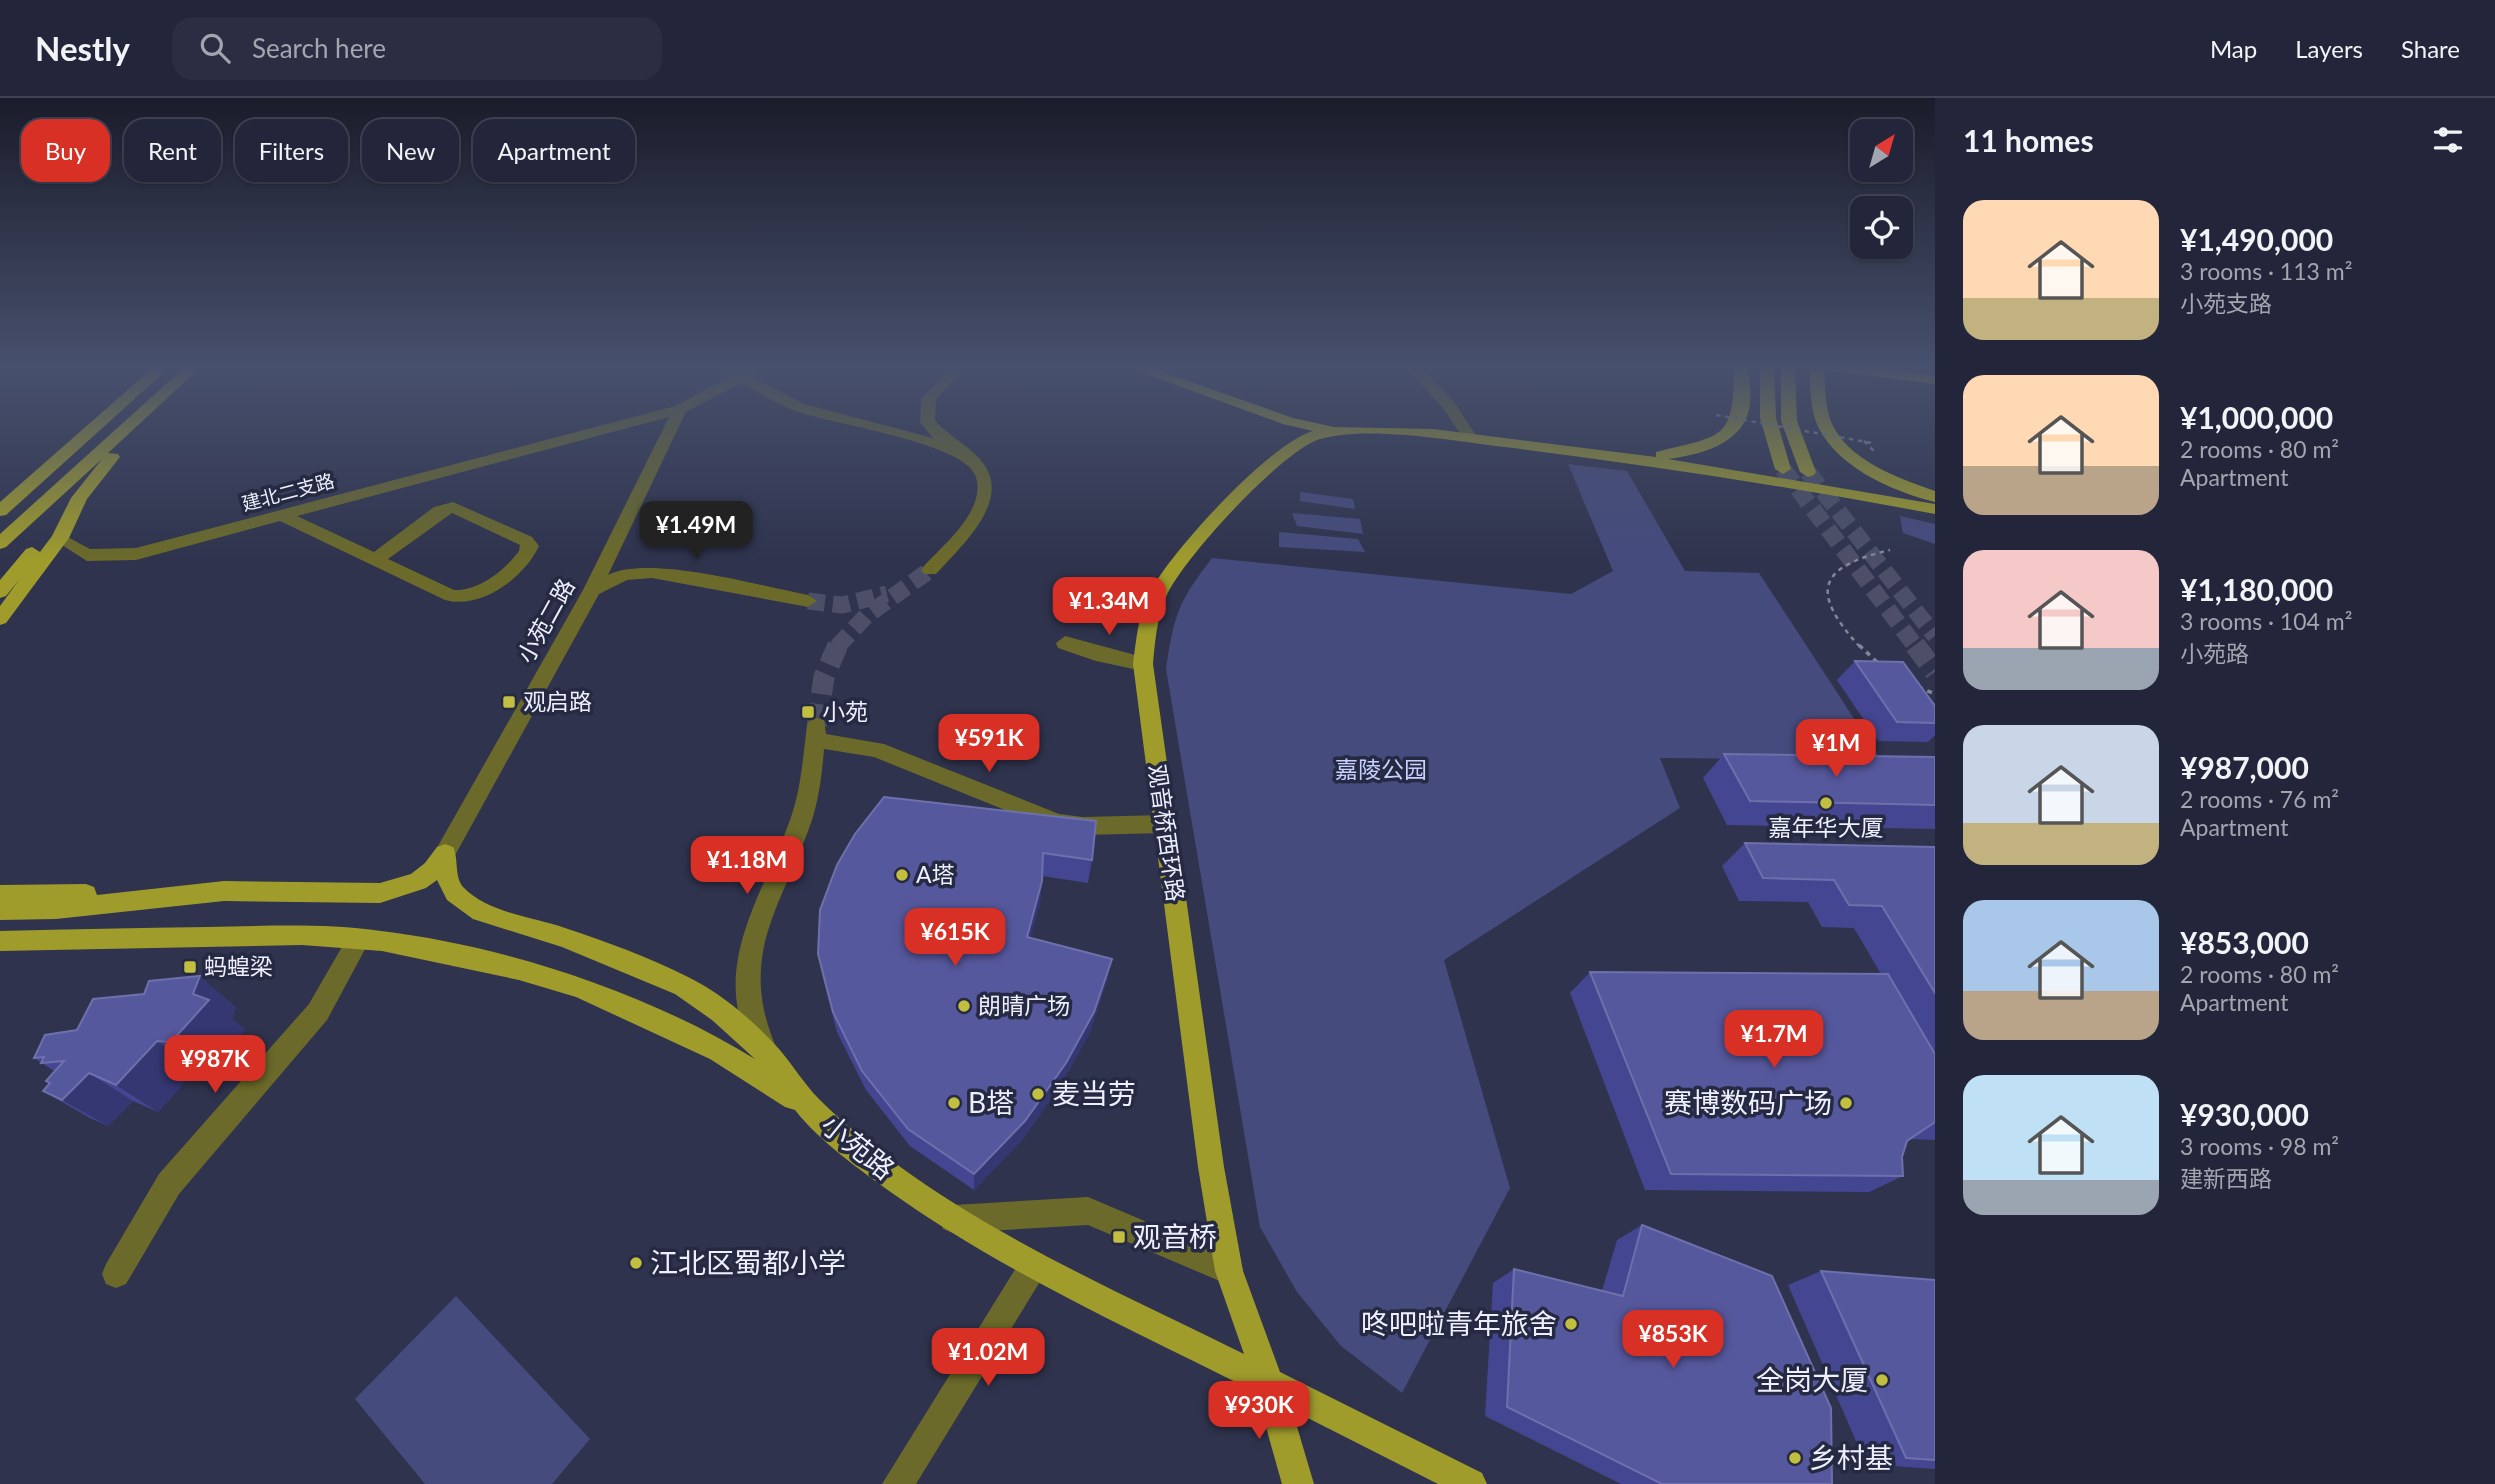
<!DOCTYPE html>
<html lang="en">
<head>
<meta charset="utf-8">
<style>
  :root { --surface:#23263a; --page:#2b2e42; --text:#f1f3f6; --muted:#a3a5af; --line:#404354; --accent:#d93025 }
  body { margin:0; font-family:Lato,"Noto Sans SC",sans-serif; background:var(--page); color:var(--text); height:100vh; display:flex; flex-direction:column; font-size:26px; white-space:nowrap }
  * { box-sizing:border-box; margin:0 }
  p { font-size:23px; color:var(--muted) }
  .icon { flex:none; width:38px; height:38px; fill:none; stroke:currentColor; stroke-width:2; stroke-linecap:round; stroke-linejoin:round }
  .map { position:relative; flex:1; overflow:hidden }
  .sheet { display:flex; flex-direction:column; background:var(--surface); width:560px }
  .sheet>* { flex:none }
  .hud { position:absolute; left:21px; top:21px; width:665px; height:63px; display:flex; gap:14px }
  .needle { width:46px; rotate:37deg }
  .controls { position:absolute; left:1850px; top:21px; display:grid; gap:14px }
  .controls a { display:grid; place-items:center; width:63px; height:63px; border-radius:14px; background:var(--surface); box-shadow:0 2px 5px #0004,0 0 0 2px var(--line); font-size:35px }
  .price { position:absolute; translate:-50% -60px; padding:0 16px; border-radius:14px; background:var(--accent); color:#fff; font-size:23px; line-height:46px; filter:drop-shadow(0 2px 4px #0008) }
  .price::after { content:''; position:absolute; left:50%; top:42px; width:21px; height:16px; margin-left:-10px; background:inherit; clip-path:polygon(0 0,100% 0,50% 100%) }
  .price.active { background:#222; color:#fff }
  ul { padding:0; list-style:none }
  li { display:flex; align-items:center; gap:21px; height:175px; padding:0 28px }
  li span { display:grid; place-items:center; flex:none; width:196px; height:140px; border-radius:21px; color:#555 }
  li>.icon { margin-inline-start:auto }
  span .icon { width:84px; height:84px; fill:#fffc; stroke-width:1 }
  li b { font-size:30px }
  h2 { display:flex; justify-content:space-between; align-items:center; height:84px; padding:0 28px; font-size:30px }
  .pill { padding:0 24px; border-radius:21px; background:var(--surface); box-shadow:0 2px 5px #0004,0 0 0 2px var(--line); font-size:24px; line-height:63px }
  .pill.active { background:var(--accent); color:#fff }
  header { display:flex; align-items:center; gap:42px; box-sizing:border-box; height:98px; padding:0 35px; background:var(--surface); border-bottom:2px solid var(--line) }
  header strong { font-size:33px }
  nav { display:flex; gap:38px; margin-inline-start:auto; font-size:24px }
  .search { width:490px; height:63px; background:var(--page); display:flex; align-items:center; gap:18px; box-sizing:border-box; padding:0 24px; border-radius:21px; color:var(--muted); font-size:26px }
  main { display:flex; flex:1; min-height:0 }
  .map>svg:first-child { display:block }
</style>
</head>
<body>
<header>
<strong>Nestly</strong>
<div class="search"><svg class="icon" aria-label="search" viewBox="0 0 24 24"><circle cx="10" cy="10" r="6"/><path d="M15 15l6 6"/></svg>Search here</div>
<nav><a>Map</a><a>Layers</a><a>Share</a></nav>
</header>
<main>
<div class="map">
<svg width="1935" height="1386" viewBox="0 0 1935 1386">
  <rect width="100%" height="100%" fill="#2f334d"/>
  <path fill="#454b7d" d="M1568,366L1627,373L1685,473L1759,475L1881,662L1660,660L1680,710L1444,862L1510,1090L1402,1295L1341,1248L1297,1194L1260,1129L1166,571C1174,517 1178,504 1212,460L1571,496L1613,473Z
    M1300,394L1353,401L1355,411L1300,403Z
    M1292,415L1360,421L1363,436L1297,428Z
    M1900,418L1935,426V446L1903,435Z
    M1279,434L1358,441L1365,454L1279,449Z
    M456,1198L590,1341L552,1386H425L355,1301Z"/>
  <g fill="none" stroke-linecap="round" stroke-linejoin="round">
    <path stroke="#4c4f67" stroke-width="17" stroke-dasharray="17 8" stroke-linecap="butt" d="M808,503L842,507L887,496
      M837,549L866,518L930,472"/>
    <path stroke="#4c4f67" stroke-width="21" stroke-dasharray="21 10" stroke-linecap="butt" d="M817,627L824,579L838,547"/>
    <path stroke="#4c4f67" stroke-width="17" stroke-dasharray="17 8" stroke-linecap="butt" d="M1783,371L1916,549
      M1808,374L1935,538"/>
    <path stroke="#4c4f67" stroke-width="21" stroke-dasharray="21 10" stroke-linecap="butt" d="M1915,547L1935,574"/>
    <path stroke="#83869b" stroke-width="2.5" stroke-dasharray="4.5 4.5" stroke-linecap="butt" d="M1864,343L1875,354
      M1860,549C1809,493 1818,469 1890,452"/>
    <path stroke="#83869b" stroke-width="3.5" stroke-dasharray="5 5" stroke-linecap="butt" d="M1859,547L1879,566
      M1918,589L1935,596"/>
    <path fill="#6b6a2a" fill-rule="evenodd" d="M709,267H728L740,274L752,267H771L752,279L804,306L933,340L920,324L921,301L952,267H968L936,301L935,323C948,337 964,345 977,358C1018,398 963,446 936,476H924L921,472L924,468C944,446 986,413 976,379C966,344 828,326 793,312C775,305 758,294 741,285L686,314L608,477C649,456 760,488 808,497L817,503L808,509L652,480L627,482L599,496L453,761L445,764L437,761L434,755L583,492L669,319L297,418L374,454L434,409L453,404L532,439L539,448C524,480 481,512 445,502L280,423L136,462L87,463L51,440L60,435L90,451L136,450L675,308L729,279ZM452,415L520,447L519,453C505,472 479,493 454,492L388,461Z
      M1403,267H1419L1454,304L1478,340L1475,343H1465L1443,310Z
      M1065,538L1150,561L1153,566L1143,573L1096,563L1058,550L1056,545Z
      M817,620L824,622L826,636L884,646L1059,716L1083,719L1164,717L1172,720L1175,726L1172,732L1164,735L1083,737L1057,733L874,659L824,651C822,676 819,701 811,725C781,810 737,857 776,949L773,957L764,961L755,957C750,945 742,931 739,917C723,848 768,785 790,722C801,692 803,659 807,627L810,622Z
      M358,832L366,835L370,842L327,922L179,1096L126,1186L116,1190L106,1186L102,1176L106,1166L159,1076L309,906L350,835Z
      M1088,1099L1239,1163L1243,1173L1239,1183L1229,1187L1088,1127L953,1135L943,1131L939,1121L943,1111L953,1107Z
      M1034,1153L1044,1157L1048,1167L1044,1177L916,1386H882L1024,1157Z"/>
    <path fill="#9f9c2c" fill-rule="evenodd" d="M156,267H172L6,417L0,418V404Z
      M187,267H203L108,355L118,356L120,359L87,401L69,440L6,525L0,527V508L19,482L6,498L0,500V482L26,451L32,449L40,454L52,438L71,400L102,361L6,449L0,451V436Z
      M1121,267H1143L1293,320L1334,329L1433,331L1656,359V354C1724,337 1734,343 1734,267H1748C1749,282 1752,298 1749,312C1741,347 1698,357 1668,361L1935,406V416C1792,389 1649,367 1505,349C1454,343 1370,327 1320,341C1283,352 1181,462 1166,499C1157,520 1155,543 1153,566L1224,1069L1243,1173L1280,1274L1482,1375L1487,1386H1438L1292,1312L1314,1386H1282L1256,1294C1133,1232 1005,1175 892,1095C859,1071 820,1044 795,1012L785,1009L710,961L576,899L519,882L382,853L302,847L0,853V833C69,831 138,830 207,829C265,828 323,825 381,833C506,848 648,895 755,961L712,922L675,896L562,849L473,821L447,802L437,782L426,790L380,805L224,803L56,821L0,822V787L86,786L94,789L97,797L224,783L380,785L411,776L425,765L437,749L445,746L453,749C459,761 454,778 463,789C488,815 533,819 565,830C607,844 649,859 688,879C721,895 755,924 779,951C793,967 804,986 819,1001C837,1019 858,1037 879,1053C989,1138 1119,1194 1244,1256L1215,1173L1198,1069L1133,566C1136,543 1138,519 1148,498C1166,458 1271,344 1313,333L1283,326Z
      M1760,267H1774L1776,320L1791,371L1783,376L1775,371L1760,320Z
      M1781,267H1795L1797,323L1816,374L1814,377L1808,379L1800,374L1781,323Z
      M1809,267H1856L1935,278V286L1824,272C1825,288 1825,305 1830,321C1845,362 1898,380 1935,393V404C1891,393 1831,367 1815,321C1810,304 1810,285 1809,267Z"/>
    <path stroke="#83869b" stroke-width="2.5" stroke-dasharray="4.5 4.5" stroke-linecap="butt" d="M1716,317L1872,345"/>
  </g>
  <path fill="#444691" d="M1855,563L1935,608V637L1928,644L1878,643L1837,582Z
    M1724,656L1935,659V731L1727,727L1703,680Z
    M884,699L1092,762L1088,785L1042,778L1040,805L1030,840L1112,861L1107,882L1090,934L1063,983L1023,1041L974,1092L910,1048L866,992L837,934L822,877L818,856Z
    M1745,745L1935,749V1042L1910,1041L1907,1043L1902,1059L1903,1078L1869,1094L1645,1092L1570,895L1590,874L1881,876L1854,830L1822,829L1808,804L1739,803L1722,768Z
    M236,909L232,921L245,932L210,973L197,971L158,1014L133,1003L108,1028L90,1020L43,993L50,985L54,973L34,960L77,932Z
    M1642,1127L1832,1386H1621L1485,1318L1493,1185L1514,1171L1602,1193L1617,1142Z
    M1821,1173L1935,1182V1371L1866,1366L1788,1187Z"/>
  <path fill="#343771" d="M1042,783L1040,805L1025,861L1027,839Z
    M1112,861L1107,882L1090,934L1063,983L1023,1041L974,1092V1076Z
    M200,878L236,909L232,921L245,932L210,973L171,944L193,896Z
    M157,943L197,971L158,1014L116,987Z
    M89,975L133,1003L108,1028L62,1002Z"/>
  <path fill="#56589d" stroke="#6e70ac" stroke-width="2" d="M1855,563L1903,564L1935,608V625L1897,624Z
    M1724,656L1935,659V707L1750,703Z
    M884,699L1096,723L1092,762L1043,755L1042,783L1027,839L1112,861L1094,914L1066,965L1025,1023L974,1076L908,1031L862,973L833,914L818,856L820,812L837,767L855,736Z
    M1745,745L1935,749V895L1882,808L1849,807L1834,782L1763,780Z
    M1590,874L1888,876L1935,956V1024L1907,1043L1902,1059L1903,1078L1671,1076Z
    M200,878L193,896L209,902L171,944L157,943L116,987L89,975L62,1002L43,993L50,985L46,983L64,963L41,965L44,959L34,960L45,937L77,932L93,901L144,896L149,883Z
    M1642,1127L1772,1178L1831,1310L1832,1386H1662L1507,1309L1514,1171L1623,1198Z
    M1821,1173L1935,1182V1362L1906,1360Z"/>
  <linearGradient id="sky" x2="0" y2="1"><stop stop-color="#1a1c2a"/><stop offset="0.58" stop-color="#47506d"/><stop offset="1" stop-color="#47506d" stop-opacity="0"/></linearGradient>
  <rect width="1935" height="462" fill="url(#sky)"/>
  <g fill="#c1be40" stroke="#252942" stroke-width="2.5">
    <rect x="502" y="597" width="14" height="14" rx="3.5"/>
    <rect x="801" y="607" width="14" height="14" rx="3.5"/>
    <circle cx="1826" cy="705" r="7"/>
    <circle cx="902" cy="777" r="7"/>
    <rect x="183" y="862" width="14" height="14" rx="3.5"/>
    <circle cx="964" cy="908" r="7"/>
    <circle cx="1038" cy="996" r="7"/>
    <circle cx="954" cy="1005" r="7"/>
    <circle cx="1846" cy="1005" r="7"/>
    <rect x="1112" y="1132" width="14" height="14" rx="3.5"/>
    <circle cx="636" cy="1165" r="7"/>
    <circle cx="1571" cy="1226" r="7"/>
    <circle cx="1882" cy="1282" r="7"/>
    <circle cx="1795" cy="1360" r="7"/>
  </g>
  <g text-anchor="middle" stroke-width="7" stroke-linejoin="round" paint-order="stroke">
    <g font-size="19" fill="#edeffd" stroke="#252942">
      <text transform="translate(288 394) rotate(-15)" y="7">建北二支路</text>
    </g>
    <g font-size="23" fill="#edeffd" stroke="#252942">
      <text transform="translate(546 523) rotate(-61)" y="8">小苑二路</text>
      <text transform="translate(1166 735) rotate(82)" y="8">观音桥西环路</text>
    </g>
    <g font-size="23" fill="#edeffd" stroke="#252942" text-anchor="start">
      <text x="523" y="612">观启路</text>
      <text x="822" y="622">小苑</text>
      <text x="1826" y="738" text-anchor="middle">嘉年华大厦</text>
      <text x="916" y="785">A塔</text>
      <text x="204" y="877">蚂蝗梁</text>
      <text x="978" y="916">朗晴广场</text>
    </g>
    <g font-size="23" fill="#c8d0fe" stroke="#252942">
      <text x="1381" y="680">嘉陵公园</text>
    </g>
    <g font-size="28" fill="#edeffd" stroke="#252942" text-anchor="start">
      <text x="1052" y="1006">麦当劳</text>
      <text x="968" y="1015">B塔</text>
      <text x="1832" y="1015" text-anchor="end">赛博数码广场</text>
      <text x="1133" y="1149">观音桥</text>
      <text x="650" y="1175">江北区蜀都小学</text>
      <text x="1557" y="1236" text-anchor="end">咚吧啦青年旅舍</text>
      <text x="1868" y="1292" text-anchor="end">全岗大厦</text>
      <text x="1809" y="1370">乡村基</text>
    </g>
    <g font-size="28" fill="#edeffd" stroke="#252942">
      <text transform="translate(858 1049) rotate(39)" y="10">小苑路</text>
    </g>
  </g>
</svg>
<div class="controls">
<a><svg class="needle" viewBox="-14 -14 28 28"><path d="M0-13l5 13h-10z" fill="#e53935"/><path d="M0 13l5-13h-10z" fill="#a3a5af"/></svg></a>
<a><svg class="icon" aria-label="locate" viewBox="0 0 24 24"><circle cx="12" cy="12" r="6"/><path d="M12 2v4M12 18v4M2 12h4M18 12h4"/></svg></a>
</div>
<b class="price active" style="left:696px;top:463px">¥1.49M</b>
<b class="price" style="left:1109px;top:539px">¥1.34M</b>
<b class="price" style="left:989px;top:676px">¥591K</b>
<b class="price" style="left:1836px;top:681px">¥1M</b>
<b class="price" style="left:747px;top:798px">¥1.18M</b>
<b class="price" style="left:955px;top:870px">¥615K</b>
<b class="price" style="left:1774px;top:972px">¥1.7M</b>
<b class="price" style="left:215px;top:997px">¥987K</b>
<b class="price" style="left:1673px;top:1272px">¥853K</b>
<b class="price" style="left:988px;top:1290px">¥1.02M</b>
<b class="price" style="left:1259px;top:1343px">¥930K</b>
<div class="hud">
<a class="pill active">Buy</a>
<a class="pill">Rent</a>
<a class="pill">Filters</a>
<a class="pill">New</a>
<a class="pill">Apartment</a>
</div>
</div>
<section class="sheet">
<h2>11 homes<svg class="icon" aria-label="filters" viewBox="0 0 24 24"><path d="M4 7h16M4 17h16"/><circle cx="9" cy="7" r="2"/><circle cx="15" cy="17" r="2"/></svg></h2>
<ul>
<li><span style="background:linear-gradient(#ffd9b3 70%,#c2b280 0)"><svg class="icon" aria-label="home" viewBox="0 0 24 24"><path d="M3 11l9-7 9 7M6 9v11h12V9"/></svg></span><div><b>¥1,490,000</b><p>3 rooms · 113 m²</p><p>小苑支路</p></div></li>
<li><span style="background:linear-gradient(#ffd9b3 65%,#b9a48a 0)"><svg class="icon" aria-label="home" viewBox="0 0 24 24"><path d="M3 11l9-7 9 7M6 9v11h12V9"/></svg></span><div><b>¥1,000,000</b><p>2 rooms · 80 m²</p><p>Apartment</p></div></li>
<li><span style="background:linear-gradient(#f6c9c9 70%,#9aa5b1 0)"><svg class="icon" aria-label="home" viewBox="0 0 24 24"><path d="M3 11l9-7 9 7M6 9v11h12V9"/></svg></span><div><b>¥1,180,000</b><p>3 rooms · 104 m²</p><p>小苑路</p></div></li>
<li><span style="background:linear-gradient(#c9d6e8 70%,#c2b280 0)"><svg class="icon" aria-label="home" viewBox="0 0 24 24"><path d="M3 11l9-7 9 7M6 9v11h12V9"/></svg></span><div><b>¥987,000</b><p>2 rooms · 76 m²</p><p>Apartment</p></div></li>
<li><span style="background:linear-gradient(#a9c7e8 65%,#b9a48a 0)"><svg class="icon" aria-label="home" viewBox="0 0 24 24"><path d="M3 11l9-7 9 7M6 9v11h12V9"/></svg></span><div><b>¥853,000</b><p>2 rooms · 80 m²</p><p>Apartment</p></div></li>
<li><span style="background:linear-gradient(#bfe0f5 75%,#9aa5b1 0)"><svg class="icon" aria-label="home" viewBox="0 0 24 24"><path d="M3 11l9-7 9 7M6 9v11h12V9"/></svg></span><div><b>¥930,000</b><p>3 rooms · 98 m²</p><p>建新西路</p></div></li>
</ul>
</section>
</main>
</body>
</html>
